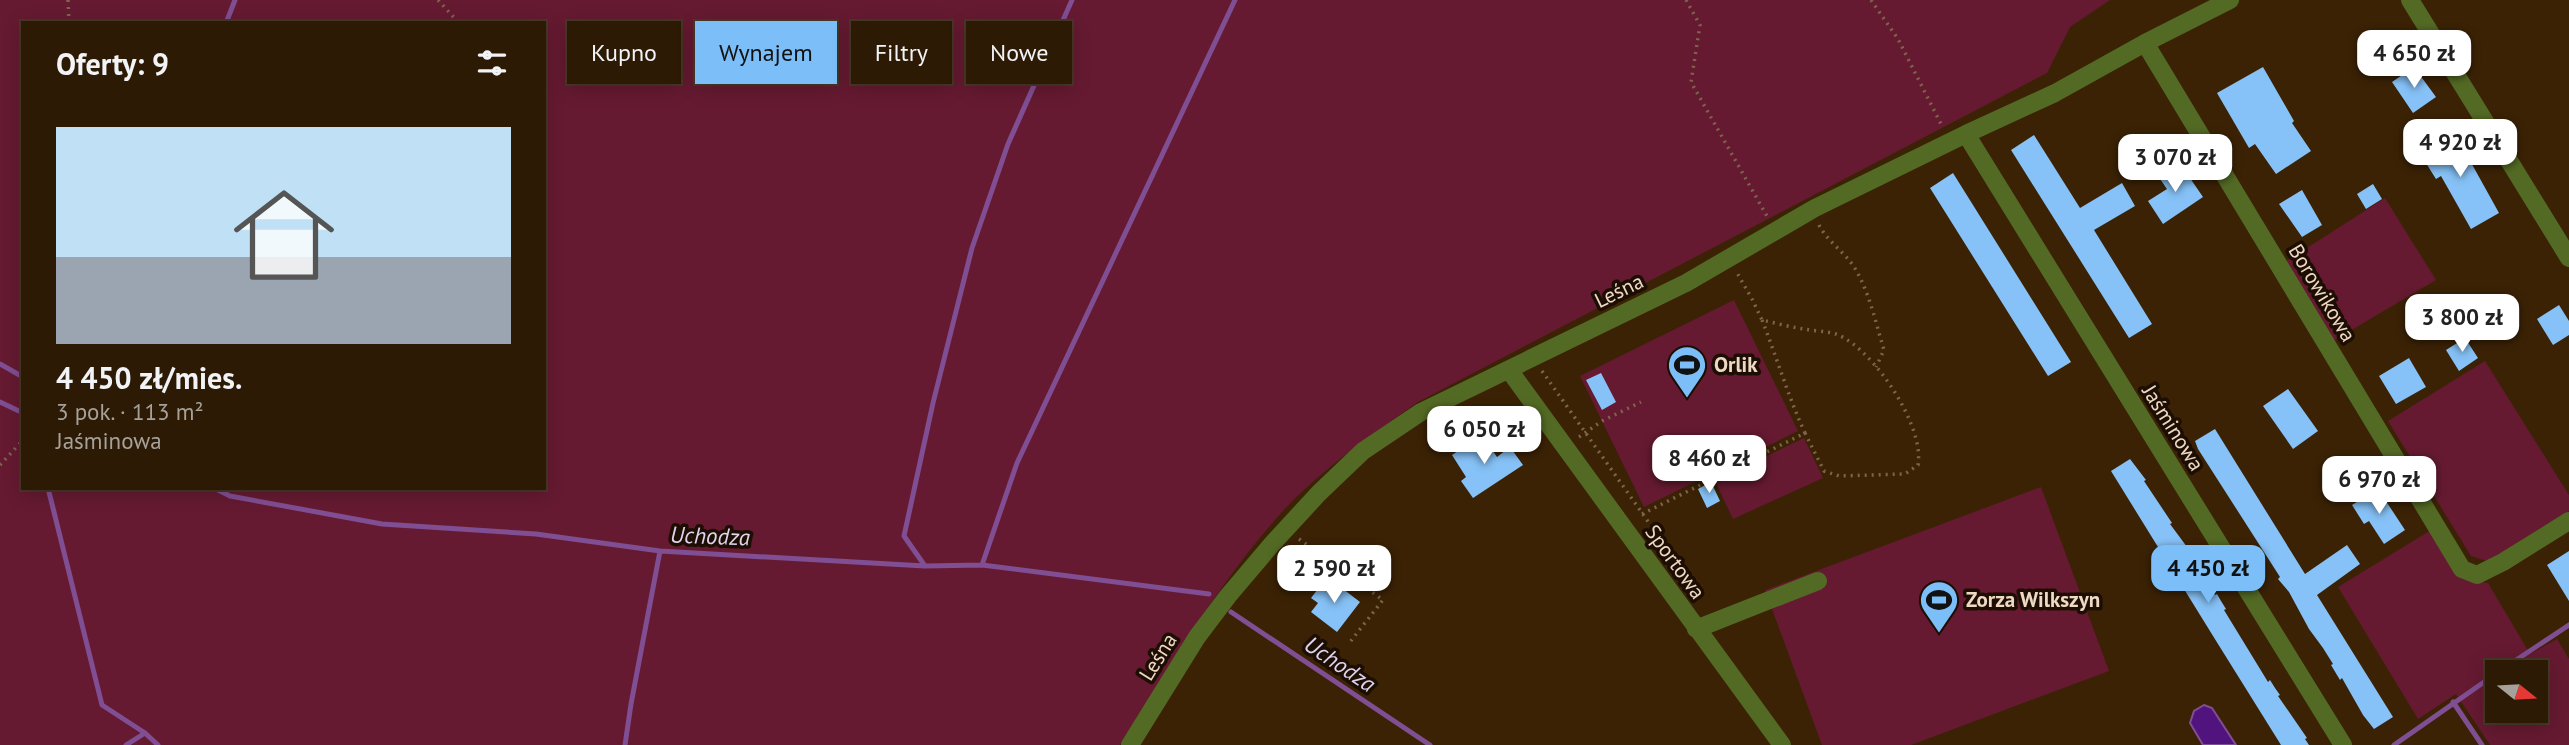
<!DOCTYPE html>
<html lang="pl">
<head>
<meta charset="utf-8">
<style>
  :root { --surface:#2c1a04; --page:#34230e; --text:#f1f3f6; --muted:#a6a19a; --line:#483826; --accent:#7bbef8 }
  body { margin:0; font-family:"PT Sans",sans-serif; background:var(--page); color:var(--text); height:100vh; display:flex; flex-direction:column; font-size:26px; white-space:nowrap }
  * { box-sizing:border-box; margin:0 }
  p { font-size:23px; color:var(--muted) }
  .icon { flex:none; width:38px; height:38px; fill:none; stroke:currentColor; stroke-width:2; stroke-linecap:round; stroke-linejoin:round }
  .map { position:relative; flex:1; overflow:hidden }
  .sheet { position:absolute; left:21px; top:21px; width:525px; height:469px; display:flex; flex-direction:column; background:var(--surface); border-radius:0px; box-shadow:0 4px 18px #0003,0 0 0 2px var(--line) }
  .sheet>* { flex:none }
  .top-card { position:absolute; left:567px; top:21px; width:665px; height:63px; display:flex; gap:14px }
  .needle { width:46px; rotate:108deg }
  .buttons { position:absolute; left:2485px; top:660px; display:grid; gap:14px }
  .buttons a { display:grid; place-items:center; width:63px; height:63px; border-radius:0px; background:var(--surface); box-shadow:0 4px 18px #0003,0 0 0 2px var(--line); font-size:35px }
  .price { position:absolute; translate:-50% -60px; padding:0 16px; border-radius:14px; background:#fff; color:#222; font-size:23px; line-height:46px; filter:drop-shadow(0 2px 4px #0008) }
  .price::after { content:''; position:absolute; left:50%; top:42px; width:21px; height:16px; margin-left:-10px; background:inherit; clip-path:polygon(0 0,100% 0,50% 100%) }
  .price.selected { background:var(--accent); color:#111 }
  ul { padding:0; list-style:none }
  li { display:grid; align-content:center; gap:14px; height:371px; padding:0 35px }
  li span { display:grid; place-items:center; height:217px; border-radius:0px; color:#555 }
  li>.icon { margin-inline-start:auto }
  span .icon { width:126px; height:126px; fill:#fffc; stroke-width:1 }
  li b { font-size:30px }
  h2 { display:flex; justify-content:space-between; align-items:center; height:84px; padding:0 35px; font-size:30px }
  .chip { padding:0 24px; border-radius:0px; background:var(--surface); box-shadow:0 4px 18px #0003,0 0 0 2px var(--line); font-size:24px; line-height:63px }
  .chip.selected { background:var(--accent); color:#111 }
  .map>svg:first-child { display:block }
</style>
</head>
<body>
<div class="map">
<svg width="2569" height="745" viewBox="0 0 2569 745">
  <rect width="100%" height="100%" fill="#3b2205"/>
  <path fill="#651a31" fill-rule="evenodd" d="M0,0H2110L2070,27L2047,73L1418,402C1372,435 1319,471 1281,513C1218,584 1170,666 1120,745H0ZM23,23H544V488H23Z
    M2385,198L2436,280L2333,341L2285,262Z
    M1734,300L1798,431L1644,507L1580,376Z
    M2485,361L2569,495V511L2487,561L2471,556L2388,421Z
    M1804,438L1823,478L1733,519L1715,481Z
    M2041,487L2109,671L1911,745H1822L1765,590Z
    M2431,530L2463,579L2488,583L2530,654L2557,639L2569,659V745H2490L2456,694L2418,719L2338,587ZM2497,672H2536V710H2497Z"/>
  <path fill="#51137d" stroke="#804e93" stroke-width="2" d="M2204,705L2212,708L2236,745H2203L2190,723L2194,711Z"/>
  <g fill="none" stroke-linecap="round" stroke-linejoin="round">
    <path stroke="#804e93" stroke-width="5" d="M226,23L235,0
      M0,364L23,377
      M0,402L19,411
      M48,488L102,705L145,733L158,745
      M214,488L230,496L382,524L536,534L660,551L925,566L982,565L1209,594
      M982,565L1017,463L1235,0
      M925,566L904,536L933,403L972,248L1008,144L1072,0
      M1231,612L1430,745
      M2498,672L2569,625
      M2453,702L2482,745
      M126,745L145,733
      M625,745L631,704L660,551
      M2394,745L2497,673"/>
  </g>
  <path fill="#86c2f7" d="M2263,67L2294,121L2292,123L2311,151L2276,174L2255,144L2249,148L2217,93Z
    M2414,67L2436,97L2413,113L2392,82Z
    M2453,130L2499,213L2471,229L2441,176L2436,179L2419,152Z
    M2034,135L2080,208L2122,183L2135,206L2094,230L2152,324L2129,338L2011,150Z
    M2179,162L2203,197L2163,224L2148,201L2167,189L2158,176Z
    M1953,173L2071,362L2048,376L1930,188Z
    M2373,184L2382,199L2366,209L2357,194Z
    M2302,190L2322,225L2302,237L2279,204Z
    M2559,305L2569,321V335L2553,345L2537,319Z
    M2465,338L2478,358L2459,371L2446,350Z
    M2409,358L2426,387L2396,404L2379,376Z
    M1601,373L1616,402L1602,410L1586,380Z
    M2288,389L2318,431L2293,449L2263,406Z
    M2215,429L2305,574L2347,545L2360,564L2317,595L2393,717L2374,729L2363,715L2342,678L2340,680L2331,665L2333,664L2323,648L2309,629L2289,592L2278,579L2280,577L2198,449L2195,441Z
    M1482,435L1497,457L1510,447L1523,465L1473,498L1461,481L1466,477L1452,455Z
    M2130,459L2146,480L2144,481L2172,523L2170,524L2190,551L2215,595L2217,594L2221,601L2226,609L2224,610L2268,682L2270,680L2275,688L2280,695L2278,696L2307,738L2305,739L2309,745H2281L2218,644L2111,471Z
    M1711,482L1720,501L1707,508L1698,489Z
    M2378,489L2405,530L2384,544L2369,521L2364,524L2352,505Z
    M2569,551V601L2547,565Z
    M1324,581L1331,586L1334,582L1360,602L1337,632L1311,612L1318,603L1311,598Z"/>
  <g fill="none" stroke-linecap="round" stroke-linejoin="round">
    <path stroke="#7d654c" stroke-width="3.5" stroke-dasharray="2 5" stroke-linecap="butt" d="M68,0L69,23
      M438,0L459,23
      M1686,0L1700,25L1691,82L1768,218
      M1871,0L1898,39L1942,126
      M1819,225C1828,243 1847,253 1857,272C1870,295 1876,324 1884,350L1876,367
      M1762,320C1777,358 1788,396 1805,433
      M1542,371L1654,530
      M1579,437L1602,421L1641,402
      M0,465L23,440
      M1642,514L1805,433L1824,471L1839,476L1905,474L1918,465C1925,426 1873,348 1836,334C1826,331 1814,331 1804,329C1790,327 1775,323 1762,320L1752,299L1736,271
      M1299,539L1383,600L1350,642"/>
    <path stroke="#536a24" stroke-width="18" d="M2410,0L2569,258
      M2145,43L2462,569L2477,575L2503,562L2569,521
      M1966,134L2343,745
      M1509,370L1782,745
      M1696,629L1818,581
      M1130,745L1197,637L1228,596L1272,544L1319,493L1363,451L1421,412L1686,283L1815,208L1966,134L2055,93L2145,43L2230,0"/>
  </g>
  <defs>
    <g id="stadium-pin" transform="scale(2.0125)"><path d="M0 17L-7.5 6A9.5 9.5 0 1 1 7.5 6Z" fill="#7bbef8" stroke="#1c0e02"/><path d="M0-5a6.5 5 0 1 0 0 10a6.5 5 0 1 0 0-10ZM-3.5-1.8h7v3.6h-7Z" fill="#111"/></g>
  </defs>
  <g fill-rule="evenodd">
    <use href="#stadium-pin" x="1687" y="365"/>
    <use href="#stadium-pin" x="1939" y="600"/>
  </g>
  <g text-anchor="middle" stroke-width="7" stroke-linejoin="round" paint-order="stroke">
    <g font-size="21" fill="#eed9c5" stroke="#1c0e02">
      <text transform="translate(1619 291) rotate(-26)" y="7">Leśna</text>
      <text transform="translate(2322 293) rotate(59)" y="7">Borowikowa</text>
      <text transform="translate(2173 428) rotate(58)" y="7">Jaśminowa</text>
      <text transform="translate(1675 562) rotate(54)" y="7">Sportowa</text>
      <text transform="translate(1158 657) rotate(-58)" y="7">Leśna</text>
    </g>
    <g font-size="21" font-weight="bold" fill="#eed9c5" stroke="#1c0e02" text-anchor="start">
      <text x="1714" y="372">Orlik</text>
      <text x="1966" y="607">Zorza Wilkszyn</text>
    </g>
    <g font-size="23" font-style="italic" fill="#dfd3ed" stroke="#1c0e02">
      <text transform="translate(710 536) rotate(2)" y="8">Uchodza</text>
      <text transform="translate(1340 664) rotate(34)" y="8">Uchodza</text>
    </g>
  </g>
</svg>
<div class="buttons">
<a><svg class="needle" viewBox="-14 -14 28 28"><path d="M0-13l5 13h-10z" fill="#e53935"/><path d="M0 13l5-13h-10z" fill="#a6a19a"/></svg></a>
</div>
<b class="price" style="left:2414px;top:90px">4 650 zł</b>
<b class="price" style="left:2460px;top:179px">4 920 zł</b>
<b class="price" style="left:2175px;top:194px">3 070 zł</b>
<b class="price" style="left:2462px;top:354px">3 800 zł</b>
<b class="price" style="left:1484px;top:466px">6 050 zł</b>
<b class="price" style="left:1709px;top:495px">8 460 zł</b>
<b class="price" style="left:2379px;top:516px">6 970 zł</b>
<b class="price" style="left:1334px;top:605px">2 590 zł</b>
<b class="price selected" style="left:2208px;top:605px">4 450 zł</b>
<div class="top-card">
<a class="chip">Kupno</a>
<a class="chip selected">Wynajem</a>
<a class="chip">Filtry</a>
<a class="chip">Nowe</a>
</div>
<section class="sheet">
<h2>Oferty: 9<svg class="icon" aria-label="filters" viewBox="0 0 24 24"><path d="M4 7h16M4 17h16"/><circle cx="9" cy="7" r="2"/><circle cx="15" cy="17" r="2"/></svg></h2>
<ul>
<li><span style="background:linear-gradient(#bfe0f5 60%,#9aa5b1 0)"><svg class="icon" aria-label="home" viewBox="0 0 24 24"><path d="M3 11l9-7 9 7M6 9v11h12V9"/></svg></span><div><b>4 450 zł/mies.</b><p>3 pok. · 113 m²</p><p>Jaśminowa</p></div></li>
</ul>
</section>
</div>
</body>
</html>
